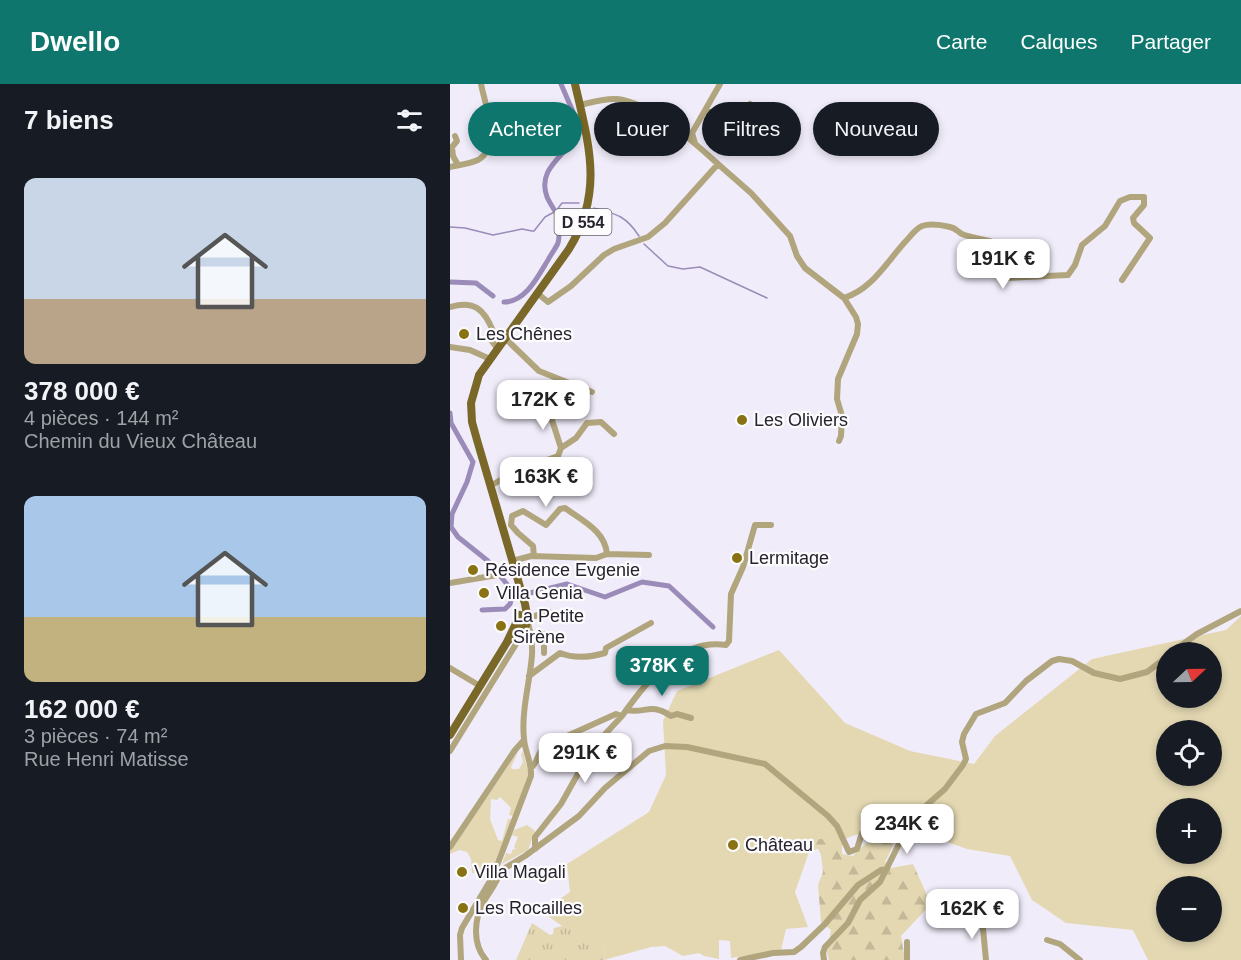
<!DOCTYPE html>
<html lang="fr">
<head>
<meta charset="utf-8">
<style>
  :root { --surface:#171b24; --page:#242831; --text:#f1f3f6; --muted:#9ea1a6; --accent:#0f766e }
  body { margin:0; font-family:Helvetica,sans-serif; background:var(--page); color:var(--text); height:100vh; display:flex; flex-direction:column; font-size:22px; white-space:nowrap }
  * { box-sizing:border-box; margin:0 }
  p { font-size:20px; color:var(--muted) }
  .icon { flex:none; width:33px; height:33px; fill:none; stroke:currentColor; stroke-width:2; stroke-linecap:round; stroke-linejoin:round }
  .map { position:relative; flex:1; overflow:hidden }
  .panel { display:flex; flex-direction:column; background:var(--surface); width:450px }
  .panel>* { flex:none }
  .banner { position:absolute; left:18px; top:18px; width:570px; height:54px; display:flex; gap:12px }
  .needle { width:39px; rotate:68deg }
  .buttons { position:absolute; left:706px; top:558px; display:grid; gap:12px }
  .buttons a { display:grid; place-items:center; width:66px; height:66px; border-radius:50%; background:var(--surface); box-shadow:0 3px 9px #0003; font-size:30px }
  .price { position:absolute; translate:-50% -51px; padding:0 14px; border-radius:12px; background:#fff; color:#222; font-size:20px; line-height:39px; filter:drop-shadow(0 2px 3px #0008) }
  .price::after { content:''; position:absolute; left:50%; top:36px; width:18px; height:14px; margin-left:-9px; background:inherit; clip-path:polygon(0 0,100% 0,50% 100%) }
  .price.on { background:var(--accent); color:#fff }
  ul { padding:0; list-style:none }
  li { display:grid; align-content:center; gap:12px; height:318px; padding:0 24px }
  li span { display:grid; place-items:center; height:186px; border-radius:12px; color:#555 }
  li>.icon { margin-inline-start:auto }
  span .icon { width:108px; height:108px; fill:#fffc; stroke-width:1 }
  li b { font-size:26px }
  h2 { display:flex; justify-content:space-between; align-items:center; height:72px; padding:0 24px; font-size:26px }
  .chip { padding:0 21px; border-radius:27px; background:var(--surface); box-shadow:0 3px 9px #0003; font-size:21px; line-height:54px }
  .chip.on { background:var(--accent); color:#fff }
  header { display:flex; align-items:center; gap:36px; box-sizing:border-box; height:84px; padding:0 30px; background:var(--accent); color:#fff }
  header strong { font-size:28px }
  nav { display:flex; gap:33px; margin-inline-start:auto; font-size:21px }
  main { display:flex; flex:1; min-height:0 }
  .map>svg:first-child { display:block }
</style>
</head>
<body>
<header>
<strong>Dwello</strong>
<nav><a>Carte</a><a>Calques</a><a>Partager</a></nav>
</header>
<main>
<section class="panel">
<h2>7 biens<svg class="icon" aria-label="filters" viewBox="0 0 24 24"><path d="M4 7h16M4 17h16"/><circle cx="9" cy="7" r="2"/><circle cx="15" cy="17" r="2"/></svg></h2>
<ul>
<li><span style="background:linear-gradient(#c9d6e8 65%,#b9a48a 0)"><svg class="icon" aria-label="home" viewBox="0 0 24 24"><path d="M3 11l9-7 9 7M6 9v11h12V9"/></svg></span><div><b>378 000 €</b><p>4 pièces · 144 m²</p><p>Chemin du Vieux Château</p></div></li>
<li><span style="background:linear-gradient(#a9c7e8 65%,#c2b280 0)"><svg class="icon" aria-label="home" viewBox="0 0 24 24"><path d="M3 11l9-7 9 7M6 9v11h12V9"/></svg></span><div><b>162 000 €</b><p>3 pièces · 74 m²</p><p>Rue Henri Matisse</p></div></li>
</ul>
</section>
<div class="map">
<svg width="791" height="876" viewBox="0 0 791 876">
  <defs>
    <pattern id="forest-firs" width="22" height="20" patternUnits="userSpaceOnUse" patternTransform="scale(1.5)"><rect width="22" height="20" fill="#e3d8b2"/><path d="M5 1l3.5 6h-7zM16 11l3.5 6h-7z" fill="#c3b999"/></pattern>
    <pattern id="park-tufts" width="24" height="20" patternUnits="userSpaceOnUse" patternTransform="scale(1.5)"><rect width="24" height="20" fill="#e3d8b2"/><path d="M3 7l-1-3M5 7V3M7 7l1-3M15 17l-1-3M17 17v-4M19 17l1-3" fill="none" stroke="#c3b999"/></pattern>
  </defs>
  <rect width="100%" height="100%" fill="#f0ecfa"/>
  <path fill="#e3d8b2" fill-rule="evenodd" d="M791,532V876H698L683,846L616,839L582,816L560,772L517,765L495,757L408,750L359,768L345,808L358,843L336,845L331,866L281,874L280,857L269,856V875L254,872L249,869L233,872L215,862L201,863L154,876L155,862C133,856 113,844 96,830L100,822L120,808L117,780L199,728L216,691L213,637L227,607L329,566L395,639L460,667L524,680L545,652L642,575L776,546ZM717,568H762V614H717ZM717,646H762V692H717ZM717,724H762V770H717ZM717,802H762V848H717Z
    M69,666L61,683L62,685H69L73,678L71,670L73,668L79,690L63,732L59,731L61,724L50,713L47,716L41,715L40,735L48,756L52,757L58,735H62L38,795L28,789H22L21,775L17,768L9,766L0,770V767Z
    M77,741L85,747L78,766L52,780L56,769L61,770L63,765H66L64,763L68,753L62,751L64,746Z"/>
  <path fill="url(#forest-firs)" d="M443,748L447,753L435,778L441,784L463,780L481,820L451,852L455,876H379L377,869L381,846L371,838L368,801L373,788L371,771L366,760L369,755L392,756V770L403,772C415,759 425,751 443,748Z"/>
  <path fill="url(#park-tufts)" d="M82,839L100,851L103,850L104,844L112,842L146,859L155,862L154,876H66Z"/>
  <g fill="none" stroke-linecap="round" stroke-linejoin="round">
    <path stroke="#9a8bb8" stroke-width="1.5" d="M144,124C167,130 176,132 189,152
      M0,143L15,144L43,151L72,145L82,147H84L95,133L106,127L112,119H129
      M194,160L218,182L233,185L250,183L317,214"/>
    <path stroke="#9a8bb8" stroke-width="5" d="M111,0L130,44L127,51
      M0,198L26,199L43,212
      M54,218C76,218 88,192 98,176C101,170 106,164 108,159C110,152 108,146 111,139C108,130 101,122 97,113C87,86 112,74 124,55
      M0,329L1,339L23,378L17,398L2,430L1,443L8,453L38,477L56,499L62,508V513L60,520L55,525L32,526
      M76,510L117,500L155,513L192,498L219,502L263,543"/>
    <path stroke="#b1a57d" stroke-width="6" d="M130,21C142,18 155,14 167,15C199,18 244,58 268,80
      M255,27L286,36L300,20
      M5,52L7,57L2,63L3,72L8,81
      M245,59L242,49L270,0
      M0,83C9,81 19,80 28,76C52,62 35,21 31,0
      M87,209L98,218L121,202L154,171L164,165L198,153L215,139L268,80L301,109L340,152L347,172L355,184L394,214L406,233L408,240L407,250L388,295L387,315L392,332L391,352L389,357
      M394,214C422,205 436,179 455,158C460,153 465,145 472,142C481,139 492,141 500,143C506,144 508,148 512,150C524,155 537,155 548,160L553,189L557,194L618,191L625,181L632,161L655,142L670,117L680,113H694V121L683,134L684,139L700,154L672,196
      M0,223C24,216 34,225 43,247
      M43,247L57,256L89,287L142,308
      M43,247L41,256L47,264
      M0,263L20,266L40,275
      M101,325L102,336L111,364
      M40,402L56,393L59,390L108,372L111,364L126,354L137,339L151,338L164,350
      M84,472L83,462L68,449L61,441L62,432L73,427L96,441L110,425L115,424C133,437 155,447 157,470
      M62,477L81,472L146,474L157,470L199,471
      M0,499L65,488
      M78,534L99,528
      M81,551L94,550V569
      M722,568L747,550L791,527
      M0,584L30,602
      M79,592L110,569C125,575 141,573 155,569L156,564L201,539
      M176,626C196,630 200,618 221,632L227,630L241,634
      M0,667L71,552L80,547
      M81,684C89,677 87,667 97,661L166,630L172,632C196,598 229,554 276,561L279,557L281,510L293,483L305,441H321
      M0,763L65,666L74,656
      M85,765V753L111,720L143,663L172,632
      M46,785L50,787L75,772L129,732L155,704L199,667L215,662L237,663L315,680L378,732L387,742L399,768L407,765L412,749L416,746H456
      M508,829L528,831L532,834L536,876
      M597,856L610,860L630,876
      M457,858V876
      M11,876L10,851L12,844L43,792L81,692C82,679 75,668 74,655C71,627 80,598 82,571C83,559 80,549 78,538
      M36,876C22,860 24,835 34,817C40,807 48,798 50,787
      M290,876L323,869L344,868L351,863L375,840L408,801L431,786L437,785
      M374,876L373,869L375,863L398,839L410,816L430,798L462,734L495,705L513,681L516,675L512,658L514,650L526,630L555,619L576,597L602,577L609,575L622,577L644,589L670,595L697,588L717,573"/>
    <path stroke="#796827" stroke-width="8" d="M57,558L68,544L76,541L78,536L75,520L27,356L22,338L21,319L29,291L119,165C154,108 139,61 125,0
      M0,651L57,558L70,531"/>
  </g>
  <g fill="#887213" stroke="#fcfcfc" stroke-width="2">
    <circle cx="14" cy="250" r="6"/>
    <circle cx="292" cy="336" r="6"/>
    <circle cx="287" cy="474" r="6"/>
    <circle cx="23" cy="486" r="6"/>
    <circle cx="34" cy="509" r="6"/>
    <circle cx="51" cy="542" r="6"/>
    <circle cx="283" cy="761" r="6"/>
    <circle cx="12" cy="788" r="6"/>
    <circle cx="13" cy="824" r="6"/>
  </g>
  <g text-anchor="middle" stroke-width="4.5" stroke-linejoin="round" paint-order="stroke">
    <rect fill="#fcfcfc" stroke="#67636c" stroke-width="1.5" x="104.5" y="125" width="57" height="26" rx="4.5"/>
    <g font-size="16" font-weight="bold" fill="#27222f">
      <text x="133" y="144">D 554</text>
    </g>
    <g font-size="18" fill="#27222f" stroke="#fcfcfc" text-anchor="start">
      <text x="26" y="256">Les Chênes</text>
      <text x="304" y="342">Les Oliviers</text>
      <text x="299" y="480">Lermitage</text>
      <text x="35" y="492">Résidence Evgenie</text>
      <text x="46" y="515">Villa Genia</text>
      <text x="63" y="538">La Petite<tspan x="63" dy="21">Sirène</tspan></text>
      <text x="295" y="767">Château</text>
      <text x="24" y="794">Villa Magali</text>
      <text x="25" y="830">Les Rocailles</text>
    </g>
  </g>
</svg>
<div class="buttons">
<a><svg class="needle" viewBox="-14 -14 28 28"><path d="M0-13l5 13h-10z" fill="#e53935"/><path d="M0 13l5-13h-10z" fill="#9ea1a6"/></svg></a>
<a><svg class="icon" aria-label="locate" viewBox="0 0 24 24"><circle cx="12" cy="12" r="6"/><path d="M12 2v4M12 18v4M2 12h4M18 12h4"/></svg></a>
<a>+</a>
<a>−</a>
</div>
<b class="price" style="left:553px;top:206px">191K €</b>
<b class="price" style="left:93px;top:347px">172K €</b>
<b class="price" style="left:96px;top:424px">163K €</b>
<b class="price on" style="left:212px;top:613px">378K €</b>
<b class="price" style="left:135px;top:700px">291K €</b>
<b class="price" style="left:457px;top:771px">234K €</b>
<b class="price" style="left:522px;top:856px">162K €</b>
<div class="banner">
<a class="chip on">Acheter</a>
<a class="chip">Louer</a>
<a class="chip">Filtres</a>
<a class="chip">Nouveau</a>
</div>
</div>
</main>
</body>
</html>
